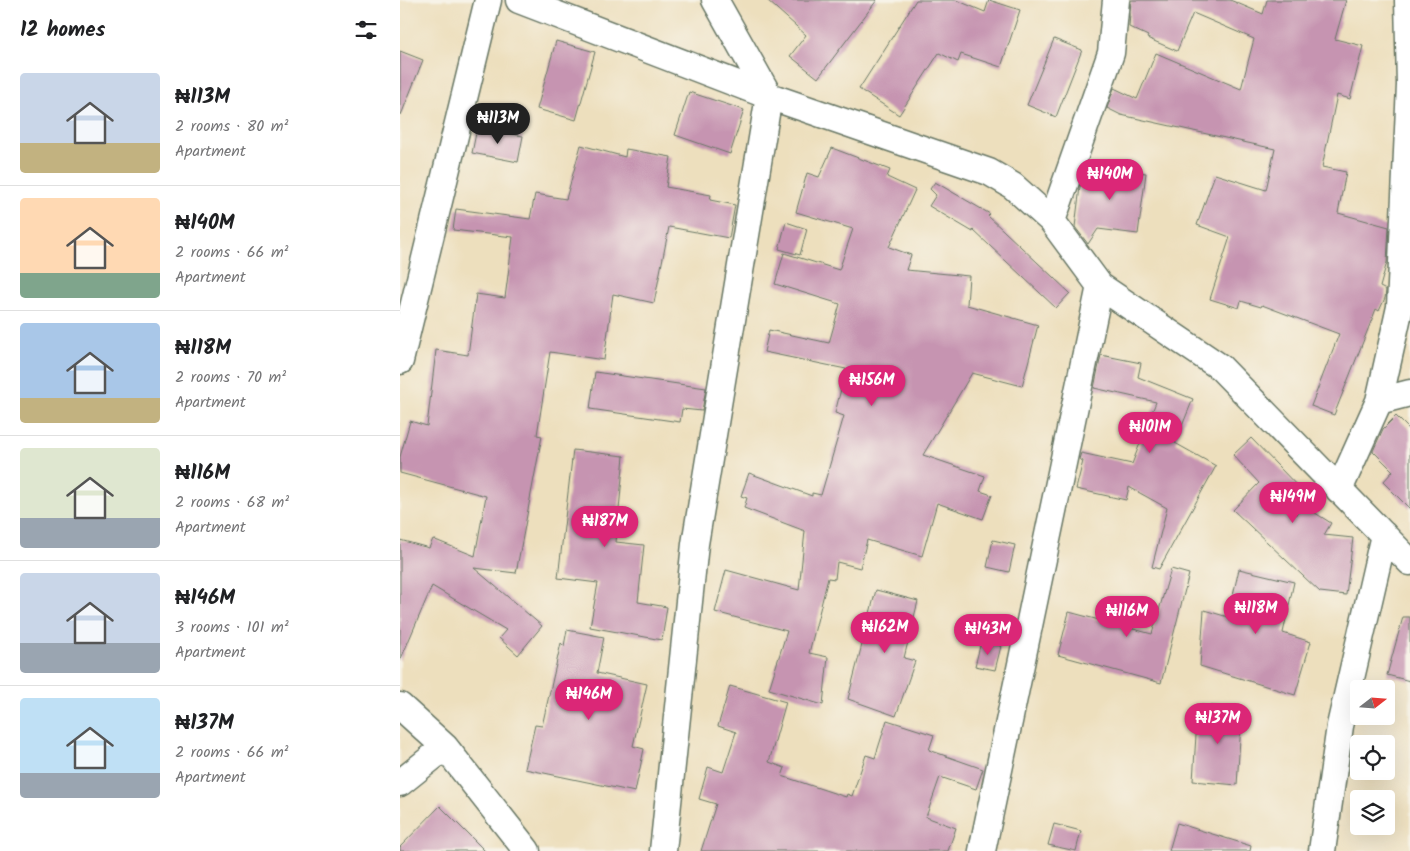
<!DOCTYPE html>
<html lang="en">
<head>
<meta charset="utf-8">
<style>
  :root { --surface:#fff; --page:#f6f6f6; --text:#202124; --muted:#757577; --line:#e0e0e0; --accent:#db2777 }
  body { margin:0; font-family:Kalam,sans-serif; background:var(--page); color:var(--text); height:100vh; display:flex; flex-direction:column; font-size:19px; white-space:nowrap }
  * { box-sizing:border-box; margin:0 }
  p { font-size:16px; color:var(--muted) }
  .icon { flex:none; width:28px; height:28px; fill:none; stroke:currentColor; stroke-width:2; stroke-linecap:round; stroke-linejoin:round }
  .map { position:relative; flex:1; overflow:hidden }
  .drawer { display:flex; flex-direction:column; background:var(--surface); width:400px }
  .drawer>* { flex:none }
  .needle { width:32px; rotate:73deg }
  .buttons { position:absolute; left:950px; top:680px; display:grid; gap:10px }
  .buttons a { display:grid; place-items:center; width:45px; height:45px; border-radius:5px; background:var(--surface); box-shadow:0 5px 20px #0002; font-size:25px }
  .price { position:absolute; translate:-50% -42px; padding:0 11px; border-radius:18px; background:var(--accent); color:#fff; font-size:16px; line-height:32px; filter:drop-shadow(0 1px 2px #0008) }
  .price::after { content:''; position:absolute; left:50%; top:30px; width:15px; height:11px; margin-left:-8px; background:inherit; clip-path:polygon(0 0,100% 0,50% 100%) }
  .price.on { background:#222; color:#fff }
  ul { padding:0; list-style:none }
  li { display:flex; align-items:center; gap:15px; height:125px; padding:0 20px }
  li+li { border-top:1px solid var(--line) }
  li span { display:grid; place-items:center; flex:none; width:140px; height:100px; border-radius:5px; color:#555 }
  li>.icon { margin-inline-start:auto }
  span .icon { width:60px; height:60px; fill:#fffc; stroke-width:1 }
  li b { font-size:21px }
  h2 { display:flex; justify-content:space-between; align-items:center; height:60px; padding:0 20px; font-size:21px }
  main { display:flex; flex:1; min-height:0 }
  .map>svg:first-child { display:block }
</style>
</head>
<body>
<main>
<section class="drawer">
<h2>12 homes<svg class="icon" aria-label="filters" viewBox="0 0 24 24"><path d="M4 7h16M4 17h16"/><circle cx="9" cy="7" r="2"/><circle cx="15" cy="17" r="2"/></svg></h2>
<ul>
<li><span style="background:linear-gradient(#c9d6e8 70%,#c2b280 0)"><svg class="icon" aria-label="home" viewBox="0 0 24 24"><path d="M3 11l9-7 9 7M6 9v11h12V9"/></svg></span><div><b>₦113M</b><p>2 rooms · 80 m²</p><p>Apartment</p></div></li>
<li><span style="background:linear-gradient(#ffd9b3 75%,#7fa58c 0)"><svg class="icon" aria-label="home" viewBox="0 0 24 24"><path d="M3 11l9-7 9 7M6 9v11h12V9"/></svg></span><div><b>₦140M</b><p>2 rooms · 66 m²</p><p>Apartment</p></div></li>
<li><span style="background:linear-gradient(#a9c7e8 75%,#c2b280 0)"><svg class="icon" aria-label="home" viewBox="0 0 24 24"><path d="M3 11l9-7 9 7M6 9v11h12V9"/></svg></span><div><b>₦118M</b><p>2 rooms · 70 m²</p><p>Apartment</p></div></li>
<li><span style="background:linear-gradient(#dfe7d0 70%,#9aa5b1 0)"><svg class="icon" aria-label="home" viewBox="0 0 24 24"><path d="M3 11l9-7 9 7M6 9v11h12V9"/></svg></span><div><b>₦116M</b><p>2 rooms · 68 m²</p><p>Apartment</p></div></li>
<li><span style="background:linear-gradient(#c9d6e8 70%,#9aa5b1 0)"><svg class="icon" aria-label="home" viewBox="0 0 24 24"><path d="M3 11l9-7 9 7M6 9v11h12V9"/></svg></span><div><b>₦146M</b><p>3 rooms · 101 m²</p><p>Apartment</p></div></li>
<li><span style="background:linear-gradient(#bfe0f5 75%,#9aa5b1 0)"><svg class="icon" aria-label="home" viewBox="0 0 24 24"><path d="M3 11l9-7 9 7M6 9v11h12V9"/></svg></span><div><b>₦137M</b><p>2 rooms · 66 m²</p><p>Apartment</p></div></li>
</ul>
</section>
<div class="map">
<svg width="1010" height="851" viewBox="0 0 1010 851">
  <rect width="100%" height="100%" fill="#f7f3e8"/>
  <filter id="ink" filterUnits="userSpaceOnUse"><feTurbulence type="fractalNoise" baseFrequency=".02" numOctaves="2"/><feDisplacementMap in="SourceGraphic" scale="10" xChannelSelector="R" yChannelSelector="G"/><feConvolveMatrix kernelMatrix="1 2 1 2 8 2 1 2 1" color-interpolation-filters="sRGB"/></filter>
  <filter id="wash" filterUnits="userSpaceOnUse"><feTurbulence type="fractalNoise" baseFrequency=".0096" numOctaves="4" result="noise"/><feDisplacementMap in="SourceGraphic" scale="20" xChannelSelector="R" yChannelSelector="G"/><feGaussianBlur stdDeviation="1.12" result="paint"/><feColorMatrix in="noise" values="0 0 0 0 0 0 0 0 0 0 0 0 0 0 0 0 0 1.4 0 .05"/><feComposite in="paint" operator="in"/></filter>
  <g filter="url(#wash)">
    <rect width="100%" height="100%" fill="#eddfbd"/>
    <g id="blocks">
      <path fill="#c694b1" d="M367,0H477L418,78L390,56L406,35Z
        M516,0H556L585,12L589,0L620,10L601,67L561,54L558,62L539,53L499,115L459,89Z
        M731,0H830L863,14L867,0H946L935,39L963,46L950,99L937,95L922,167L946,172L938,213L989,227L987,262L980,287L986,290L985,298L979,311L976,309L934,415L911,406L939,334L862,305L861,307L841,301L839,308L810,299L830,237L797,225L815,174L866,190L875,149L721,115L707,108L714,88L737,99L756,53L841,89L854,39L793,13L777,51L747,38L748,36L729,27Z
        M654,39L682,50L656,117L627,105Z
        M156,41L195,52L176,120L137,109Z
        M0,51L23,60L1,115H0Z
        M289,92L344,110L330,154L275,135Z
        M77,128L123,136L118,162L72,153Z
        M181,145L225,157L226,149L271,157L266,187L311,195L310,200L335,205L329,238L269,227L254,303L213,294L204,360L150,352L137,435L142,436L116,573L74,568L142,626L118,655L99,638L106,630L32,586L0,661V540L29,548L33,539L75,556L86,496L0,473V457L10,421L27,426L36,350L68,355L76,294L105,298L113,237L53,230L56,209L130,219L135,194L166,199Z
        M432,148L490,170L487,177L515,190L489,247L511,255L506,270L569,276L567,305L638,325L622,386L572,373L523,455L585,476L580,491L592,495L583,519L537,503L522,556L467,540L460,568L437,562L435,579L428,578L409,653L428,657L423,705L369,689L387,631L315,612L326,570L399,590L405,531L344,508L347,498L341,496L349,473L412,496V493L421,495L444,416L435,413L446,369L364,352L369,330L429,343L440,304L375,284L384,253L439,270L453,229L396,212L407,173L419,177Z
        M687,165L746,173L738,234L698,229L688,244L675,227L680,187Z
        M535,182L590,214L588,216L670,293L656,308L573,230V232L529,206L536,195L530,189Z
        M386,222L407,229L400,255L379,249Z
        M701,355L741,363L738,377L793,399L775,443L816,466L759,569L752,567L767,508L729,487L726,500L676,489L683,461L679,459L681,453L732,464L756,402L694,388Z
        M195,372L306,388L302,411L282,409L280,422L190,409Z
        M996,416L1010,430V509L983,482L993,471L973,451L983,429Z
        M851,438L904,493L896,501L899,503L895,515L904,506L931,523L924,535L953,538L946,595L920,592L833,510L859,483L833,455Z
        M173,450L224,456L216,542L244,545L238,602L267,607L262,640L190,627L198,583L158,578Z
        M593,540L615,545L609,572L587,567Z
        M771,569L789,574L761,683L658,655L669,612L752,634Z
        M839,569L894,582L883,633L911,642L895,695L800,666L804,610L828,617Z
        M476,590L518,601L504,658L515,661L496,716L448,699Z
        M1003,617H1010V681L987,675Z
        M167,630L204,637L197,673L247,684L233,746L244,749L235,792L125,769L135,725L142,726L161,643L164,646Z
        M581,642L601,646L595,670L575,666Z
        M330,686L386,702L369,762L385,768L382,776L446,797L447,794L452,796L466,755L475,758L487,720L534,735L529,750L583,769L576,789L540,777L526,817L556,828L548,851H301L316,804L299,799L308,767L323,772L336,732L318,726Z
        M798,705L842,708L837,785L793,781Z
        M40,806L85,851H0V847Z
        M777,823L851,846L850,851H769Z
        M654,824L681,831L676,851L648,845Z"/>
    </g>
  </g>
  <g filter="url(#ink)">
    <use href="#blocks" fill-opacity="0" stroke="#677664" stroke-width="1"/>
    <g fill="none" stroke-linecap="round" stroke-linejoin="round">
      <g stroke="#677664" stroke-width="29">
        <path id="minor" d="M119,0L369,96L589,172L613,186L652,221L700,286L820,367L1010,562
          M652,221L711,53L716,0
          M0,361L88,0
          M979,401L1010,393
          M939,490L979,401L1000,307L1010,85L1008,0
          M0,706L45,747L127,851
          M0,783L45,747
          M263,851L295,544L369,96L315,0
          M582,851L700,286
          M922,851L940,726L984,535"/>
      </g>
      <use href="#minor" stroke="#fff" stroke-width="26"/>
    </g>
  </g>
</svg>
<div class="buttons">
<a><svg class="needle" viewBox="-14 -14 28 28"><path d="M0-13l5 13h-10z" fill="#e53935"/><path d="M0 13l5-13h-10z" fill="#757577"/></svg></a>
<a><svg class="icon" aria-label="locate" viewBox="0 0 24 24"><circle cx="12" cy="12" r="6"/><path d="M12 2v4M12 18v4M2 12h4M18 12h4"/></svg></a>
<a><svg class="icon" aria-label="layers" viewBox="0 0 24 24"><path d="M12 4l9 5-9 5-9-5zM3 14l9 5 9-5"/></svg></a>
</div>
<b class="price on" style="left:98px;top:145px">₦113M</b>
<b class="price" style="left:710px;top:201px">₦140M</b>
<b class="price" style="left:472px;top:407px">₦156M</b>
<b class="price" style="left:750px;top:454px">₦101M</b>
<b class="price" style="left:893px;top:524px">₦149M</b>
<b class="price" style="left:205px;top:548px">₦187M</b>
<b class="price" style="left:856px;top:635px">₦118M</b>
<b class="price" style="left:727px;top:638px">₦116M</b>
<b class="price" style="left:485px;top:654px">₦162M</b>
<b class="price" style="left:588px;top:656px">₦143M</b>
<b class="price" style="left:189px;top:721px">₦146M</b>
<b class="price" style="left:818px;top:745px">₦137M</b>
</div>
</main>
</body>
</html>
